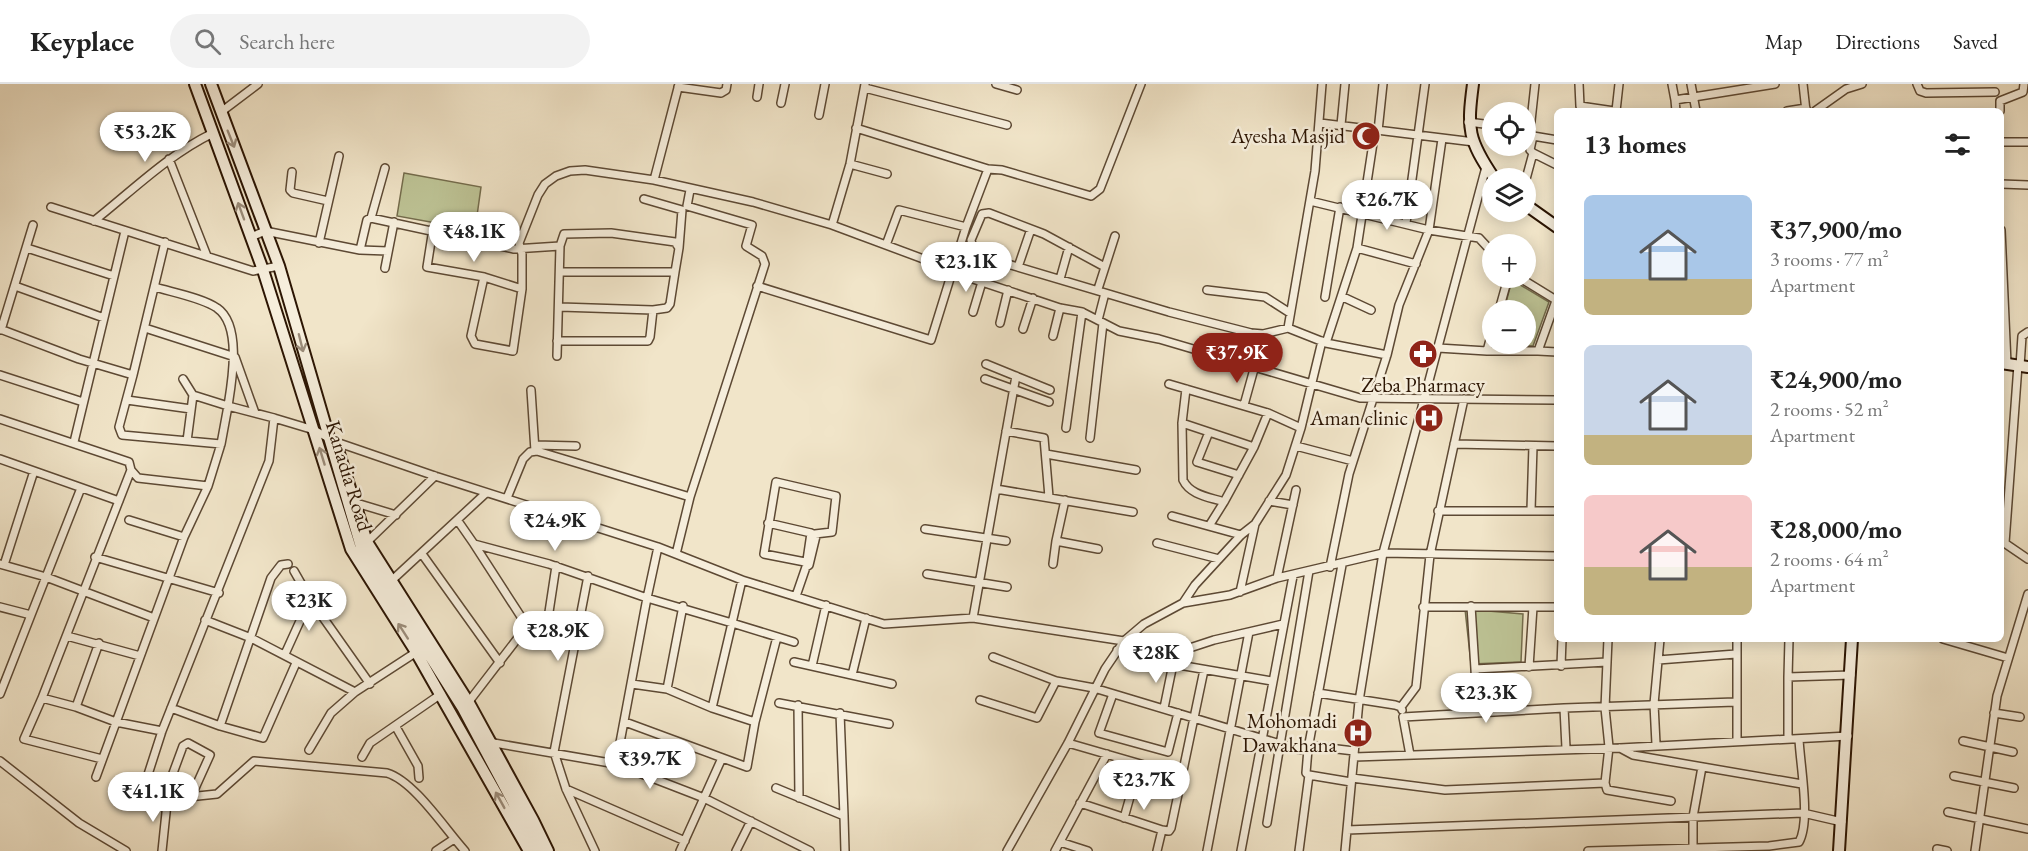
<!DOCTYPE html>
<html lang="en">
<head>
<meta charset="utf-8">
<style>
  :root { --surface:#fff; --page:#f2f2f2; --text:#222; --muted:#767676; --line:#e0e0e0; --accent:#8f2418 }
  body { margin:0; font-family:"EB Garamond",serif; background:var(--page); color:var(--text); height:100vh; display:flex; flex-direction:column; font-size:22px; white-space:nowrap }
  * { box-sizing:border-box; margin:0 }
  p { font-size:20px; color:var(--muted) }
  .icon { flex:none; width:33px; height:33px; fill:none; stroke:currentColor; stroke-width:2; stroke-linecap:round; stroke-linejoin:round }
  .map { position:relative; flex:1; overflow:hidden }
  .panel { position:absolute; left:1554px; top:24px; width:450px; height:534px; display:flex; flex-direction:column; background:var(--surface); border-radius:9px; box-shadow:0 3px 15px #0003 }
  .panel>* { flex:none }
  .fabs { position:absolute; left:1482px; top:18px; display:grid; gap:12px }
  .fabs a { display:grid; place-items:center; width:54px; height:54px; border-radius:50%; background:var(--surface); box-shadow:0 3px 15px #0003; font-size:30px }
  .price { position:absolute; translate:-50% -51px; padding:0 14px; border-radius:21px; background:#fff; color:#222; font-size:20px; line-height:39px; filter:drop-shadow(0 2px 3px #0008) }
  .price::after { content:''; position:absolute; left:50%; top:36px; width:18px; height:14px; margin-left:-9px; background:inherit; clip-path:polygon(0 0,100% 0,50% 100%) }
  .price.selected { background:var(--accent); color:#fff }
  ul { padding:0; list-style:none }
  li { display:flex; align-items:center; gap:18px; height:150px; padding:0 30px }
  li span { display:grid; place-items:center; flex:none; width:168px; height:120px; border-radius:9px; color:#555 }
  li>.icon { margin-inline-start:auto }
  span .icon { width:72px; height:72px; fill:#fffc; stroke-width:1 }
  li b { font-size:26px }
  h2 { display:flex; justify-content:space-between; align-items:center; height:72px; padding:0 30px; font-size:26px }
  header { display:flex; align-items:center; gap:36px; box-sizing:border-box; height:84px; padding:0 30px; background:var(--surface); border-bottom:2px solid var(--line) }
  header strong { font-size:28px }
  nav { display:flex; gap:33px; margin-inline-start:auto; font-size:21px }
  .search { width:420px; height:54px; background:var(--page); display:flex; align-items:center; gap:15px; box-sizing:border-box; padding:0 21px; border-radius:33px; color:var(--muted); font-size:22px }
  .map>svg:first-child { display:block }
</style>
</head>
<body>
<header>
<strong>Keyplace</strong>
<div class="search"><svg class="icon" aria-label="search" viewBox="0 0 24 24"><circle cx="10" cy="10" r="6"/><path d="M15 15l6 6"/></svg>Search here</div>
<nav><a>Map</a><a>Directions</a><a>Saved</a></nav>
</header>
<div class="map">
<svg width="2028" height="767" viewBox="0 0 2028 767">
  <rect width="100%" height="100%" fill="#f1e5c9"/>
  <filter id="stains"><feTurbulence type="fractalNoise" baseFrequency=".00333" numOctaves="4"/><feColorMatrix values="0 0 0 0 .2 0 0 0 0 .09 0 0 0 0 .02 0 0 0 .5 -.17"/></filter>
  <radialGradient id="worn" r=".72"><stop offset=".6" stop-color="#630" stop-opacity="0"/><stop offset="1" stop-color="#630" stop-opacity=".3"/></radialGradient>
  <path fill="#bdc395" stroke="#746c4c" stroke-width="1.5" d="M404,89L481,103L475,146L397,132Z
    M1512,196L1549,218L1533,262L1495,260H1526V226H1504Z
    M1465,525L1523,530L1521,578L1471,580Z"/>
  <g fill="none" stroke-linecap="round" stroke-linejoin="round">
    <g stroke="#5d4934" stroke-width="10">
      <path id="street" d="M996,0L1017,6
        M1579,0L1580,22L1614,27
        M1672,0L1675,16L1775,0
        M1691,0L1696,27
        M1803,0L1806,27
        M1917,0L1920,7L1926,9L1995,8
        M678,3L721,9L726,6L727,0
        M865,4L1007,41
        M757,13L759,0
        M1675,16L1676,27
        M781,19L785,0
        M1616,27L1619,0
        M1787,27L1806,24
        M1815,27L1846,5L1862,0
        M2000,27V17L2023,8L2024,0
        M221,28L258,0
        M819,31L825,0
        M1468,38L1492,41
        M1320,39L1474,58
        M1341,41L1345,0
        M856,44L988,85
        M1526,46H1530L1533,52L1557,56
        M1530,46L1535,0
        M1378,47L1383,0
        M2001,58H2028
        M1533,69L1557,81
        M169,75L207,172
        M850,80L887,90
        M292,88L290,106L293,109L328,117
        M1526,95L1533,69L1530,66L1533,52
        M654,96L679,0
        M2001,100L2028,101
        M644,115L682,126L679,164
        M1310,117L1429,146L1479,154L1492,168
        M51,123L253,187L279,182
        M371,134L385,84
        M94,137C133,106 168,71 213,49
        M1406,139L1425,0
        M832,141L850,80L865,0
        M433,145L427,183L484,193L522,205V170L519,159L538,111L545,100L556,92L570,87L585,86L654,96L753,118L832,141L953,186
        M2001,146L2007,280
        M251,153L265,147L360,166L388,167
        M319,159L339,72
        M886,161L899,126L966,143
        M27,164L114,192
        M1357,164L1416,180
        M360,166L367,136L371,134L514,165L560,162
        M1103,182L1044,150L989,129L982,130L971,156L974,170L1169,228L1251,249L1263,250L1288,244L1326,259L1387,271
        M1018,183L1031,145
        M385,184L394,138
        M964,192L1060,224L1082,228L1119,247L1159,255L1360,314L1557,316
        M484,193L471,252L475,260L513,267L522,205
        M1520,194L1556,216
        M1060,195L1069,163
        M15,202L104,234
        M757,202L931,256L966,143L988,85L1002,86L1091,112L1100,105L1141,0
        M155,203C171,208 203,214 217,224C242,241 232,297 228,322L193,311
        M1098,205L1115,152
        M1207,206L1265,213L1290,229
        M1325,213L1340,123
        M1343,213L1371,226
        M653,226L667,224L670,220L675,188
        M1499,226L1508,194
        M973,228L982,198
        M1098,236L1105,209
        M1000,239L1008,206
        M145,244L235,273L255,329
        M1288,244L1315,87L1322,0
        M0,245L79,275L133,291L119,343L122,351L221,360L228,322L274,334
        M1023,245L1033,214
        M1,246L33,141
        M1492,248L1487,267H1538L1557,214
        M1053,252L1060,224
        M557,257H648L650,253L653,226L560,223
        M1326,259L1357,164L1375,46
        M1438,264L1487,267
        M1538,267L1557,268
        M557,272L560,162L564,150L611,149L668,157L675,158L679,164L675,188H560
        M986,280L1050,306
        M2020,282L2022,252L2028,248
        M0,291L83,318
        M133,291L165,158
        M183,295L193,311L187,357
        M985,295L1049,318
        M1169,300L1268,329L1254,363L1182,339
        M1186,305L1182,339L1183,396C1190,411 1209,413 1224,418L1254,363
        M531,306L535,367
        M127,316L191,325
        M1244,321L1254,285
        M1268,329L1301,344
        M0,335L129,378L131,386L42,614L76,623L116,638L162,647
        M1066,344L1082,228
        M1006,347L1044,354L1049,413
        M1209,348L1197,378L1239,391
        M1090,354L1103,239
        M74,358L125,147
        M1454,360L1557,362
        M535,361L576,362
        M1296,362L1353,377
        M1046,370L1136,386
        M0,375L119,417
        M131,386L138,394L208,402
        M996,405L1133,428
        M507,414L523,375L530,368L537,367L690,413
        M1065,416L1056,457L1098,465
        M1269,417L1293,421
        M353,418L396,431
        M1531,426L1533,362
        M1438,427H1557
        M1172,432L1241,451
        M129,436L184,453
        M458,437L474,460
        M768,439L811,449
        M1209,442L1224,418
        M925,445L1006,457
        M811,449L816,452L809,481L806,483Z
        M2003,458L2028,475
        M366,459L435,392
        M1157,459L1219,475
        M2005,459L2018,281
        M422,470L500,579
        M676,470L690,413L765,180L762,172L746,162L752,141L687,122L690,106
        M95,473L219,509
        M805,478L764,470L776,398L836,412L832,448L815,450
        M0,480L46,493L154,534
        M1053,480L1056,457
        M4,481L34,387
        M1330,483L1349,390L1387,271L1399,221L1429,146L1442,55
        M294,487L310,515L370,600
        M927,490L1007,503
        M588,492L554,668L566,705L595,767
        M1277,494L1296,406
        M742,496L732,539L794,558
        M389,499L486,409
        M1240,508L1255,440
        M796,512L806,483
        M1183,519L1195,501L1241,451L1255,440L1286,391L1301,344L1322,257
        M1471,522L1475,585L1607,578
        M0,523L31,531L0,610
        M1423,523H1557
        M549,528L556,482
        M31,531L81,404
        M973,534L1016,292
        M205,536L251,554L355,608L418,567
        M67,552L140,572
        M1737,555V657
        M1789,555L1788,593L1851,591
        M1943,555L2008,574
        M1117,566L1173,580L1272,597
        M285,570L310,515
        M993,573L1056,597L1094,604L1300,666L1312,662L1354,667
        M1153,576L1214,556L1283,540
        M1658,576L1736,570
        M794,578L892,600
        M812,582L826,521
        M1561,582L1562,555
        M1529,583L1533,523
        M1475,585L1477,629
        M852,591L866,534
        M632,600L667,605L712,624
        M667,605L683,522
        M1318,609L1395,621L1401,623L1402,626
        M1113,610L1099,649L1168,668L1178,629
        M42,614L24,655L102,675
        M980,616L1037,634L1056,597
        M779,619L889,640
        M467,620L527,542L474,460L549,480L647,514L616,680
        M798,621L799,714
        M76,623L99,559
        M1401,623L1416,603L1430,471L1464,315
        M171,624L220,642L263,654L296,579
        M1164,624L1173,580
        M1564,624L1735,618
        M840,629L844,732
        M1994,629L2020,633
        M625,638L747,683L755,638L712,624L732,539L647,514L658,463
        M755,638L777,553
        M220,642L271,494L281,481L288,480
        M396,643L418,682L419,694
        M1788,655V593
        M1963,657L2013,668
        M488,658L616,680L704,714L810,767
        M1068,659L1182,692
        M1656,660L1654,620L1660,555
        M1620,664L1633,671L1802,700
        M309,666L331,629L355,608
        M1410,671L1403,633L1564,624L1566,664
        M362,673L370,659L441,610
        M1354,673L1620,664L1848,652
        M0,677L79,739L126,767
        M1309,691L1351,698
        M1954,692L2014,704
        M96,693L184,453L208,402L221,360
        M1352,694L1445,706L1605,699L1609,663L1605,624L1608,555
        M1605,699L1607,706L1671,717
        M776,704L844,732L845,767
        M566,705L685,757
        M143,706L162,647L269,377L274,334L314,346L336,358L435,392L658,463L742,496L884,540L973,534L1124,557L1144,540L1183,519L1230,511L1277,494L1383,469L1557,472
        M169,715L217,710L254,677L387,689C414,697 445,745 465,767
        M1080,719L1162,746L1157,767
        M1948,728L2028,745
        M1124,734L1139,681
        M1267,739L1309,487
        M1162,746L1169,747L1171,744L1204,586
        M1347,746L1803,729L1842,738
        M1060,758L1088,767
        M1693,763V733L1702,683
        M1937,765L1947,767
        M162,767L169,700L183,662L188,659L210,671L191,713
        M436,767L454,755
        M680,767L722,674
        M736,767L751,737
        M1007,767L1068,659L1105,585L1124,557
        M1055,767L1107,670
        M1207,767L1249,548
        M1241,767L1293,492
        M1299,767L1309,691L1306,689L1308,665L1342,481
        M1345,767L1359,617L1383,469L1486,83
        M1588,767L1769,762L1799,758C1811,737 1800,680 1799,655
        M1975,767L1997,612L2028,510"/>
    </g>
    <g stroke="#2c1503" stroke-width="14">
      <path id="secondary" d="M195,0L263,186L351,465L416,568L529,767
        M211,0L279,182L361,463L462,623L539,767
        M1473,0C1467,45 1468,56 1494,94
        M1526,121L1557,143
        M2001,279L2028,283
        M338,366L367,458L469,619L533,736L548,767
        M1839,767L1852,555"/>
    </g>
    <use href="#street" stroke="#f6eedc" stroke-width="7"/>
    <use href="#secondary" stroke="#f6eedc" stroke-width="10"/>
  </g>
  <defs><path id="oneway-shaft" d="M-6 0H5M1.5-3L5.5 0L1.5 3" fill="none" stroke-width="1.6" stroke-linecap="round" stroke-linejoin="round" transform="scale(1.5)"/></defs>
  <g stroke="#9b8c7a">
    <use href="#oneway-shaft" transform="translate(231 55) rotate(68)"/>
    <use href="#oneway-shaft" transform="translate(241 127) rotate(-110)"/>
    <use href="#oneway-shaft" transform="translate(301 259) rotate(76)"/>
    <use href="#oneway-shaft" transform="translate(322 372) rotate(-107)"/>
    <use href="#oneway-shaft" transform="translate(403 547) rotate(-123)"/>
    <use href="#oneway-shaft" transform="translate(500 716) rotate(-119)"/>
  </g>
  <defs>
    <g id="mosque-disc" transform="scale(1.5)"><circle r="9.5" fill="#8f2418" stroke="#f6eedc"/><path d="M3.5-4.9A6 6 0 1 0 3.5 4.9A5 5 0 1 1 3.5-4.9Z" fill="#fff"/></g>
    <g id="pharmacy-disc" transform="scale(1.5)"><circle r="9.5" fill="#8f2418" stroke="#f6eedc"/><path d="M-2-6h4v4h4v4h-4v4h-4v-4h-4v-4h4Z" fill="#fff"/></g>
    <g id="hospital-disc" transform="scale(1.5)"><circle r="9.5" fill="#8f2418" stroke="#f6eedc"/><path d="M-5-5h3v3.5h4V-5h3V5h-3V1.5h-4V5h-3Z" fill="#fff"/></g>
  </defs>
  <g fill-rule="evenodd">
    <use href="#mosque-disc" x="1366" y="52"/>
    <use href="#pharmacy-disc" x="1423" y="270"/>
    <use href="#hospital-disc" x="1429" y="334"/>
    <use href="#hospital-disc" x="1358" y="649"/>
  </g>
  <g text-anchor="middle" stroke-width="5" stroke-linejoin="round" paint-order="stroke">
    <g font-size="21" fill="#2c1503" stroke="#f6eedc" text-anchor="end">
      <text x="1345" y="59">Ayesha Masjid</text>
      <text x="1423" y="308" text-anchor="middle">Zeba Pharmacy</text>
      <text x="1408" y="341">Aman clinic</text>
      <text x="1337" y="644">Mohomadi<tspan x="1337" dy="24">Dawakhana</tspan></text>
    </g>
    <g font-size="21" fill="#2c1503" stroke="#f6eedc">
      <text transform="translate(349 392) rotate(73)" y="7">Kanadia Road</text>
    </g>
  </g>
  <rect width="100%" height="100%" filter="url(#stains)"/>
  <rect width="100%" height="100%" fill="url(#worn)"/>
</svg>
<div class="fabs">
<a><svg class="icon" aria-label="locate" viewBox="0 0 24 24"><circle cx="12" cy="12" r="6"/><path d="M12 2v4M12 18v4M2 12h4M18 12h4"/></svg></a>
<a><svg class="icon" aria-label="layers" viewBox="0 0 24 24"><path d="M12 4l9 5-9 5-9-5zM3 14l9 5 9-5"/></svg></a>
<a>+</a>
<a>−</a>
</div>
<b class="price" style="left:145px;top:79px">₹53.2K</b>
<b class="price" style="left:1387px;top:147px">₹26.7K</b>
<b class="price" style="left:474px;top:179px">₹48.1K</b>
<b class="price" style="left:966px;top:209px">₹23.1K</b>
<b class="price selected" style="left:1237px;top:300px">₹37.9K</b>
<b class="price" style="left:555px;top:468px">₹24.9K</b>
<b class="price" style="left:309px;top:548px">₹23K</b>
<b class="price" style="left:558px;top:578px">₹28.9K</b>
<b class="price" style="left:1156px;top:600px">₹28K</b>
<b class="price" style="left:1486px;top:640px">₹23.3K</b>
<b class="price" style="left:650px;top:706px">₹39.7K</b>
<b class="price" style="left:1144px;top:727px">₹23.7K</b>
<b class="price" style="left:153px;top:739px">₹41.1K</b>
<section class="panel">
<h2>13 homes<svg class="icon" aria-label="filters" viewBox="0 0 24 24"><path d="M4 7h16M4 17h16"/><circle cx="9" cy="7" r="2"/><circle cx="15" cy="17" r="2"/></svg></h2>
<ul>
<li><span style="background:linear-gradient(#a9c7e8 70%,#c2b280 0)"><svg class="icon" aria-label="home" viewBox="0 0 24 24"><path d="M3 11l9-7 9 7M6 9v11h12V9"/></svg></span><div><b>₹37,900/mo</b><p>3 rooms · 77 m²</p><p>Apartment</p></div></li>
<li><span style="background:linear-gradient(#c9d6e8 75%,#c2b280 0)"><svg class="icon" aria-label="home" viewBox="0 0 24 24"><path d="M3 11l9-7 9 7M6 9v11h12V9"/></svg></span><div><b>₹24,900/mo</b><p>2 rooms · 52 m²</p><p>Apartment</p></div></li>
<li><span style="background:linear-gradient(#f6c9c9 60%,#c2b280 0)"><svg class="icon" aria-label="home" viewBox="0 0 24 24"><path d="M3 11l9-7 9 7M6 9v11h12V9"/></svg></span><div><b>₹28,000/mo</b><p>2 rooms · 64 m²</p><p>Apartment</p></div></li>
</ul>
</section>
</div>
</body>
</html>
